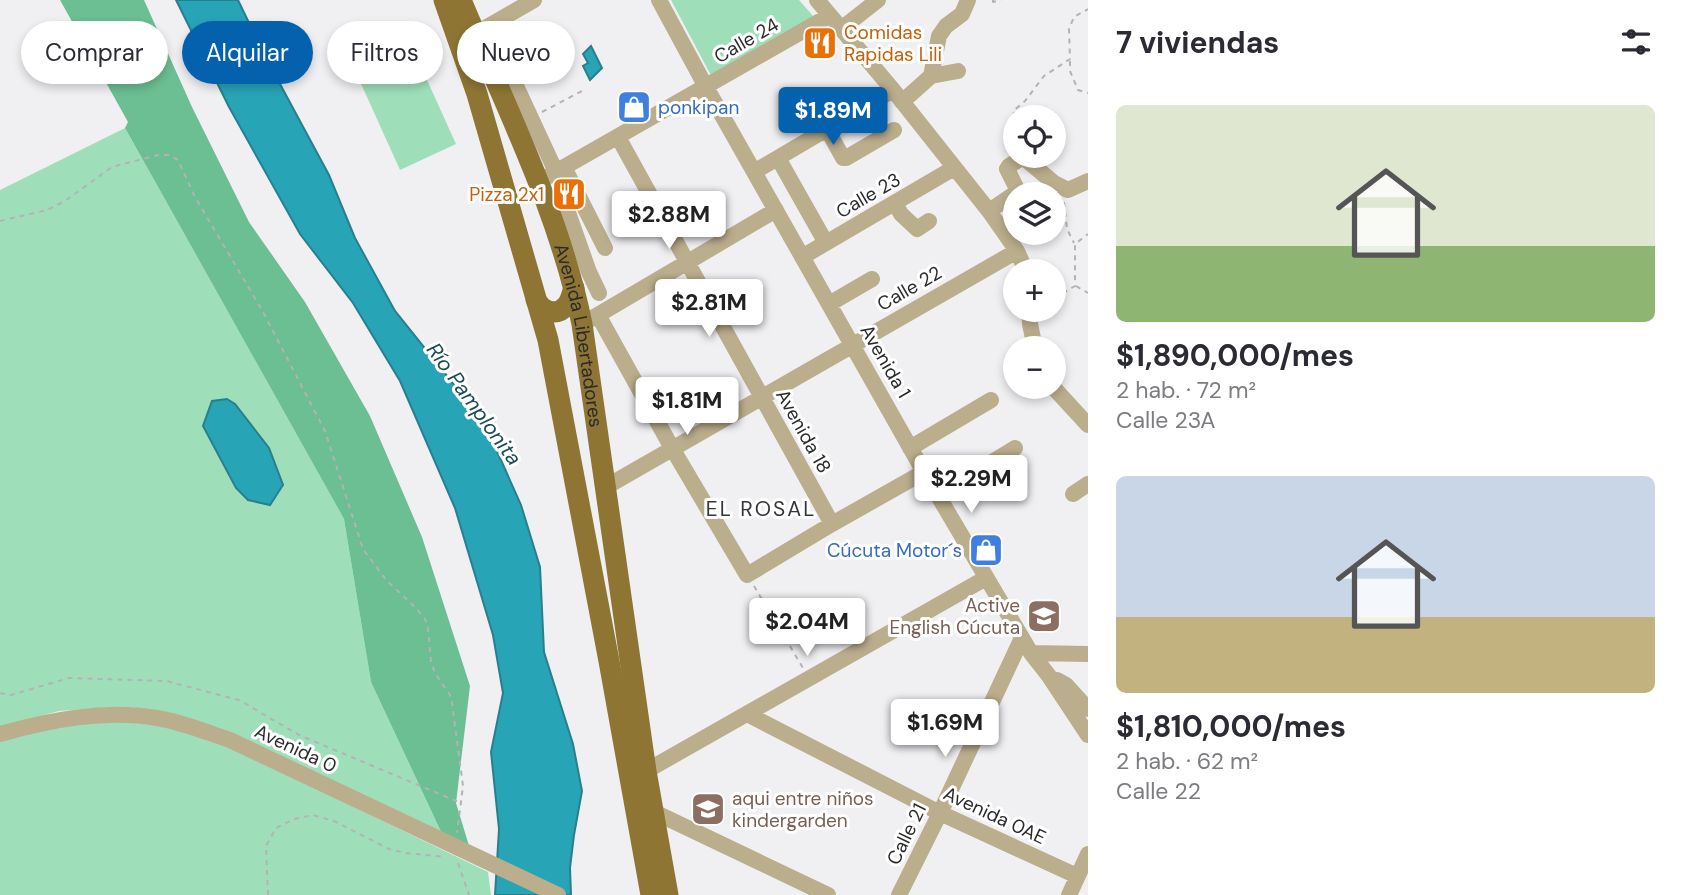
<!DOCTYPE html>
<html lang="es">
<head>
<meta charset="utf-8">
<style>
  :root { --surface:#fff; --page:#f7f7f7; --text:#2b2b33; --muted:#7c7c81; --accent:#0461ae }
  body { margin:0; font-family:"DM Sans",sans-serif; background:var(--page); color:var(--text); height:100vh; display:flex; flex-direction:column; font-size:26px; white-space:nowrap }
  * { box-sizing:border-box; margin:0 }
  p { font-size:23px; color:var(--muted) }
  .icon { flex:none; width:38px; height:38px; fill:none; stroke:currentColor; stroke-width:2; stroke-linecap:round; stroke-linejoin:round }
  .map { position:relative; flex:1; overflow:hidden }
  .details { display:flex; flex-direction:column; background:var(--surface); width:595px }
  .details>* { flex:none }
  .top-card { position:absolute; left:21px; top:21px; width:665px; height:63px; display:flex; gap:14px }
  .buttons { position:absolute; left:1003px; top:105px; display:grid; gap:14px }
  .buttons a { display:grid; place-items:center; width:63px; height:63px; border-radius:50%; background:var(--surface); box-shadow:0 4px 10px #0003; font-size:35px }
  .price { position:absolute; translate:-50% -60px; padding:0 16px; border-radius:7px; background:#fff; color:#222; font-size:23px; line-height:46px; filter:drop-shadow(0 2px 4px #0008) }
  .price::after { content:''; position:absolute; left:50%; top:42px; width:21px; height:16px; margin-left:-10px; background:inherit; clip-path:polygon(0 0,100% 0,50% 100%) }
  .price.active { background:var(--accent); color:#fff }
  ul { padding:0; list-style:none }
  li { display:grid; align-content:center; gap:14px; height:371px; padding:0 28px }
  li span { display:grid; place-items:center; height:217px; border-radius:10px; color:#555 }
  li>.icon { margin-inline-start:auto }
  span .icon { width:126px; height:126px; fill:#fffc; stroke-width:1 }
  li b { font-size:30px }
  h2 { display:flex; justify-content:space-between; align-items:center; height:84px; padding:0 28px; font-size:30px }
  .tag { padding:0 24px; border-radius:32px; background:var(--surface); box-shadow:0 4px 10px #0003; font-size:24px; line-height:63px }
  .tag.active { background:var(--accent); color:#fff }
  main { display:flex; flex:1; min-height:0 }
  .map>svg:first-child { display:block }
</style>
</head>
<body>
<main>
<div class="map">
<svg width="1088" height="895" viewBox="0 0 1088 895">
  <rect width="100%" height="100%" fill="#f0f0f3"/>
  <path fill="#9edfba" d="M671,0H799L814,17L715,83Z
    M404,29L456,144L400,170L348,55Z
    M125,128L344,519L371,682L443,836L180,717L132,707L98,708L59,711L0,727V190Z
    M118,719L156,724L228,746L488,872L491,895H0V741L34,730Z"/>
  <path fill="#6bbf92" d="M60,0H144L192,107L249,222L305,302L370,416L422,537L470,686L456,803L470,849L443,836L371,682L344,519L125,128L128,122Z"/>
  <path fill="#28a4b7" stroke="#297f8d" stroke-width="2" d="M176,0H238L266,58L329,175L355,238L395,311L484,422L521,505L540,567L544,652L573,744L582,791L574,835L570,868L571,895H495L499,829L491,752L503,693L493,635L455,508L400,381L353,303L300,234L229,107Z
    M591,46L602,68L590,80L583,66L588,63L583,54Z
    M227,399L235,404L269,448L283,485L270,505L248,500L236,488L203,426L212,401Z"/>
  <g fill="none" stroke-linecap="round" stroke-linejoin="round">
    <path stroke="#b3b3b5" stroke-width="2" stroke-dasharray="5 5" stroke-linecap="butt" d="M993,0V2L1001,0
      M1070,61V71L1078,90L1088,93
      M525,74L555,58
      M542,112L582,91
      M1015,117L1013,111L1025,101L1044,76L1070,59L1069,29L1074,17L1088,9
      M1064,202L1067,229L1074,243
      M0,221L47,210L65,201L112,167L158,155H169L178,160L195,197L262,310L325,431L363,549L387,581L416,608L425,619L428,628L431,662L435,673L450,695L452,703L463,786L457,833
      M1076,286L1088,293
      M1054,298L1075,286V244L1088,234
      M754,586L803,668
      M0,693L11,695L69,678L166,681L239,700L299,735L461,803
      M458,863L469,895
      M268,895L266,846L276,828L294,819L313,815L334,821L389,849L406,853L445,857"/>
    <path stroke="#bbae8d" stroke-width="16" d="M659,0L706,87L924,472L1031,653L1049,676L1088,735
      M817,0L893,90L989,211L1017,251L1026,271
      M841,29L878,0
      M475,34L534,0
      M499,49L556,172
      M931,76L958,71
      M902,102L931,76L939,36L946,26L962,14L968,0
      M827,129L843,158H846L894,130
      M618,137L832,524
      M778,158L826,243
      M564,167L605,248
      M754,172L893,90
      M538,182L829,16
      M577,195L567,202L566,207L589,272L599,293
      M895,203L901,214L917,229L929,221
      M989,211L1017,192V189L1007,169L1009,166L1023,157L1054,183L1068,190L1088,181
      M802,257L954,168
      M829,304L872,279
      M1029,310L1030,324L1035,348
      M598,315L672,448L747,575L832,524L924,472
      M591,319L776,210
      M1053,387L1088,425
      M910,448L991,400
      M604,488L1017,251
      M1073,494L1088,484
      M938,495L1015,448
      M1031,653L1088,654
      M1057,680L1066,685L1088,709
      M747,714L940,813L1077,876
      M0,734C50,720 105,709 157,718C182,722 206,732 230,740L558,895
      M646,771L986,578
      M652,811L828,895
      M899,895L940,813L1022,638
      M1069,895L1088,854"/>
    <g stroke="#8e7533" stroke-width="21">
      <path d="M444,0L477,94L548,340L609,661L651,895"/>
      <path id="s1" d="M461,0C505,106 559,211 582,324L646,771L668,895"/>
      <path d="M536,300C543,312 557,317 567,305C571,300 572,293 574,288"/>
    </g>
  </g>
  <defs>
    <g id="restaurant-square" transform="scale(1.75)"><rect x="-9" y="-9" width="18" height="18" rx="4" fill="#e8710a" stroke="#fff"/><path d="M-5-6h1v4h1v-4h1v4h1v-4h1v5L-1.5 .5V6h-2V.5L-5-1ZM5-6V6H3V1.5H1.5Q1.5-4 5-6Z" fill="#fff"/></g>
    <g id="shop-square" transform="scale(1.75)"><rect x="-9" y="-9" width="18" height="18" rx="4" fill="#3f7fe0" stroke="#fff"/><path d="M-5-2.5h2.3a2.7 3.5 0 0 1 5.4 0H5L5.5 6h-11ZM-1.5-2.5h3a1.5 2.3 0 0 0-3 0Z" fill="#fff"/></g>
    <g id="university-square" transform="scale(1.75)"><rect x="-9" y="-9" width="18" height="18" rx="4" fill="#8d6e63" stroke="#fff"/><path d="M0-5L7-2L0 1L-7-2ZM-4 1L0 2.5L4 1V4Q0 6-4 4Z" fill="#fff"/></g>
    <g id="school-square" transform="scale(1.75)"><rect x="-9" y="-9" width="18" height="18" rx="4" fill="#8d6e63" stroke="#fff"/><path d="M0-5L7-2L0 1L-7-2ZM-4 1L0 2.5L4 1V4Q0 6-4 4Z" fill="#fff"/></g>
  </defs>
  <g fill-rule="evenodd">
    <use href="#restaurant-square" x="820" y="43"/>
    <use href="#shop-square" x="634" y="107"/>
    <use href="#restaurant-square" x="569" y="194"/>
    <use href="#shop-square" x="986" y="550"/>
    <use href="#university-square" x="1044" y="616"/>
    <use href="#school-square" x="708" y="809"/>
  </g>
  <g text-anchor="middle" stroke-width="6" stroke-linejoin="round" paint-order="stroke">
    <g font-size="19" fill="#c56008" stroke="#fff" text-anchor="start">
      <text x="844" y="39">Comidas<tspan x="844" dy="22">Rapidas Lili</tspan></text>
      <text x="544" y="201" text-anchor="end">Pizza 2x1</text>
    </g>
    <g font-size="19" fill="#2a2a2b" stroke="#fff">
      <text transform="translate(746 40) rotate(-30)" y="7">Calle 24</text>
      <text transform="translate(868 195) rotate(-30)" y="7">Calle 23</text>
      <text transform="translate(909 288) rotate(-30)" y="7">Calle 22</text>
      <text dy="7" stroke="none"><textPath href="#s1" startOffset="357">Avenida Libertadores</textPath></text>
      <text transform="translate(886 361) rotate(60)" y="7">Avenida 1</text>
      <text transform="translate(804 431) rotate(61)" y="7">Avenida 18</text>
      <text transform="translate(296 748) rotate(25)" y="7">Avenida 0</text>
      <text transform="translate(995 815) rotate(25)" y="7">Avenida 0AE</text>
      <text transform="translate(906 834) rotate(-64)" y="7">Calle 21</text>
    </g>
    <g font-size="19" fill="#366cbe" stroke="#fff" text-anchor="start">
      <text x="658" y="114">ponkipan</text>
      <text x="962" y="557" text-anchor="end">Cúcuta Motor´s</text>
    </g>
    <g font-size="19" fill="#785e54" stroke="#fff" text-anchor="end">
      <text x="1020" y="612">Active<tspan x="1020" dy="22">English Cúcuta</tspan></text>
      <text x="732" y="805" text-anchor="start">aqui entre niños<tspan x="732" dy="22">kindergarden</tspan></text>
    </g>
    <g font-size="21" font-style="italic" fill="#194b53" stroke="#fff">
      <text transform="translate(474 404) rotate(54)" y="7">Río Pamplonita</text>
    </g>
    <g font-size="21" letter-spacing="2" fill="#363638" stroke="#fff">
      <text x="761" y="516">EL ROSAL</text>
    </g>
  </g>
</svg>
<div class="buttons">
<a><svg class="icon" aria-label="locate" viewBox="0 0 24 24"><circle cx="12" cy="12" r="6"/><path d="M12 2v4M12 18v4M2 12h4M18 12h4"/></svg></a>
<a><svg class="icon" aria-label="layers" viewBox="0 0 24 24"><path d="M12 4l9 5-9 5-9-5zM3 14l9 5 9-5"/></svg></a>
<a>+</a>
<a>−</a>
</div>
<b class="price active" style="left:833px;top:147px">$1.89M</b>
<b class="price" style="left:669px;top:251px">$2.88M</b>
<b class="price" style="left:709px;top:339px">$2.81M</b>
<b class="price" style="left:687px;top:437px">$1.81M</b>
<b class="price" style="left:971px;top:515px">$2.29M</b>
<b class="price" style="left:807px;top:658px">$2.04M</b>
<b class="price" style="left:945px;top:759px">$1.69M</b>
<div class="top-card">
<a class="tag">Comprar</a>
<a class="tag active">Alquilar</a>
<a class="tag">Filtros</a>
<a class="tag">Nuevo</a>
</div>
</div>
<section class="details">
<h2>7 viviendas<svg class="icon" aria-label="filters" viewBox="0 0 24 24"><path d="M4 7h16M4 17h16"/><circle cx="9" cy="7" r="2"/><circle cx="15" cy="17" r="2"/></svg></h2>
<ul>
<li><span style="background:linear-gradient(#dfe7d0 65%,#8fb573 0)"><svg class="icon" aria-label="home" viewBox="0 0 24 24"><path d="M3 11l9-7 9 7M6 9v11h12V9"/></svg></span><div><b>$1,890,000/mes</b><p>2 hab. · 72 m²</p><p>Calle 23A</p></div></li>
<li><span style="background:linear-gradient(#c9d6e8 65%,#c2b280 0)"><svg class="icon" aria-label="home" viewBox="0 0 24 24"><path d="M3 11l9-7 9 7M6 9v11h12V9"/></svg></span><div><b>$1,810,000/mes</b><p>2 hab. · 62 m²</p><p>Calle 22</p></div></li>
</ul>
</section>
</main>
</body>
</html>
